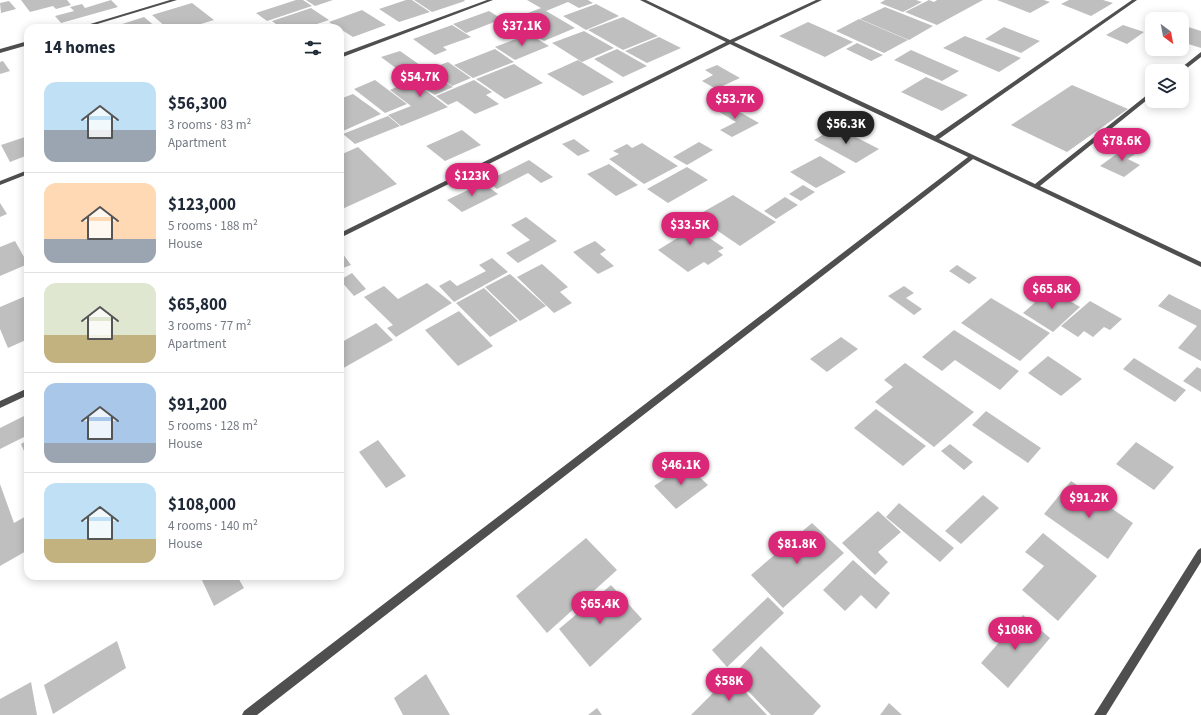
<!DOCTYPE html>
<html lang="en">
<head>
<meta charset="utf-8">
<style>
  :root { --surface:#fff; --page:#f2f2f3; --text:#1f2937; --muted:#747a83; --line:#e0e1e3; --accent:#db2777 }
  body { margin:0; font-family:"Source Sans 3",sans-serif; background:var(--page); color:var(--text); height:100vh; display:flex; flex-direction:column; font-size:15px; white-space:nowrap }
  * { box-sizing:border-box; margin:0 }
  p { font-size:13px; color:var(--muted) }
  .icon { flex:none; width:22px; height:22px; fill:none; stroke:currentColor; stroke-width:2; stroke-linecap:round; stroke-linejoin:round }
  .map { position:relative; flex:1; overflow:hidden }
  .sheet { position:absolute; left:24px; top:24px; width:320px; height:556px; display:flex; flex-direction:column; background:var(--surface); border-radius:12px; box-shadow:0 2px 10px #0003 }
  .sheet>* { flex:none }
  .needle { width:26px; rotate:148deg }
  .buttons { position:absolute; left:1145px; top:12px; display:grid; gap:8px }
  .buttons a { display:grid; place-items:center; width:44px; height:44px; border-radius:8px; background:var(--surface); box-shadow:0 2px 10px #0003; font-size:20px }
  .price { position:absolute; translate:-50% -34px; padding:0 9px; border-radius:14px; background:var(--accent); color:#fff; font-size:13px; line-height:26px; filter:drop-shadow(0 1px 2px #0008) }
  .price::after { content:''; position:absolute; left:50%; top:24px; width:12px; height:9px; margin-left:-6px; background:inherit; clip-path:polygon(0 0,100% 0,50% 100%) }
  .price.on { background:#222; color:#fff }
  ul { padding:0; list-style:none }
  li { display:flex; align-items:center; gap:12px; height:100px; padding:0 20px }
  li+li { border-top:1px solid var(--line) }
  li span { display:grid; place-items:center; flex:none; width:112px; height:80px; border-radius:12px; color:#555 }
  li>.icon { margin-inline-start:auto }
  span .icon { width:48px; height:48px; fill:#fffc; stroke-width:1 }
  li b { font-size:17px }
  h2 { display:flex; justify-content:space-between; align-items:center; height:48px; padding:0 20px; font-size:17px }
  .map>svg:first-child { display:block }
</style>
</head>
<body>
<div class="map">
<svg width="1201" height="715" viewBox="0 0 1201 715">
  <rect width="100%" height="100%" fill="#fff"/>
  <path fill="#bfbfbf" d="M21,0H67L71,5L56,9L53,6L30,12Z
    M111,0L118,7L61,23L55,16L74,11L70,7L82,4L85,8Z
    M296,0H303L312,6L267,21L256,13Z
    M306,0H333L315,6Z
    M406,0H412L430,12L399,22L379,9Z
    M414,0H464L465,1L432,12Z
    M527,0H588L593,3L579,8L568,2L546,11Z
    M885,0H916L922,2L903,12L880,3Z
    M929,0L934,2L937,0H983L937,25L905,12Z
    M997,0H1044L1050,2L1030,13Z
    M1069,0H1103L1113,3L1091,16L1061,4Z
    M9,1L16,9L1,13L0,3Z
    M192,3L214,20L188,28H167L152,15Z
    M596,4L619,16L586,30L563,16Z
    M885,7L933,26L909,40L860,19Z
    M311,8L329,20L305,28H281L272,21Z
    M541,8L575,28L544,41L510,20Z
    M362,10L386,25L353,37L329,22Z
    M489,11L502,19L466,33L453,24Z
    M144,17L157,28H110Z
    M623,17L658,36L623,50L588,30Z
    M859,19L908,40L884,53L836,31Z
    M808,22L853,42L825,57L779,36Z
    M452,25L471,37L443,47L447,50L435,55L413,39Z
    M1123,25L1144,32L1127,44L1106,35Z
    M1182,25L1201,31V48L1182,42Z
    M1004,27L1040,41L1021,53L985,39Z
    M584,31L614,48L582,62L552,43Z
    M529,34L549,46L515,60L495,47Z
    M965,36L1021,58L999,72L943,48Z
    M659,37L681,48L647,63L625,51Z
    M857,43L883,55L871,61L846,49Z
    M495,49L514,62L473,78L454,65Z
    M617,49L647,66L623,77L594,59Z
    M911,50L959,71L942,81L894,60Z
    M400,51L420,65L401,72L381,57Z
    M578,60L614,82L583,96L547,74Z
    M3,61L10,71L0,74V62Z
    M448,62L471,78L452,86L429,69Z
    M514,64L543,83L505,99L476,79Z
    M717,65L740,78L716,89L702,81L713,75L705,70Z
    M429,72L453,87L435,95L418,85L448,107L401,126L388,115L411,106L390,90Z
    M926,77L968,95L942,111L901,92Z
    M375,80L407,104L385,113L354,89Z
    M474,80L492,92L486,95L499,104L475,114L457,101L448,105L436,96Z
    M1072,85L1128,109L1067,152L1011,125Z
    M353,94L381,114L343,131L340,129V99Z
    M722,102L759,123L732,137L720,130L736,122L711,107Z
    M388,116L400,126L355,144L343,134Z
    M836,127L879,149L856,163L814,140Z
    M462,130L481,145L445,161L426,146Z
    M28,136V155L10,162L1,145Z
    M574,139L590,151L578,156L562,144Z
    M699,142L713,150L687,165L673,157Z
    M642,143L678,166L644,184L609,159L619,154L613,151L627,144L632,148Z
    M1129,145L1141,150L1128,159L1140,165L1124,177L1100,166Z
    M358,147L397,184L340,210V155Z
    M820,156L846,172L816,188L790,172Z
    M529,160L553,177L541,183L528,173L497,189L487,181Z
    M609,164L638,185L616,196L587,174Z
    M687,167L708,180L668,203L647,189Z
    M483,183L498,194L462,212L447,200Z
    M803,185L815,192L801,201L789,194Z
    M733,195L776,222L740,246L696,216Z
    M785,197L798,205L776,219L764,211Z
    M0,203L7,214L0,217Z
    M526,217L557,241L518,263L506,253L530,240L511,225Z
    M679,217L724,248L718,251L723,255L708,265L704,262L688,272L658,250L679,237L664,226Z
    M15,241L28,264L0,276V247Z
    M595,241L606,250L600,254L614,266L598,274L573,252Z
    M343,254L351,265L340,269V255Z
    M492,258L508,272L454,302L439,286L450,280L457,286L486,271L479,265Z
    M542,264L568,287L560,292L572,303L554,313L517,277Z
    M957,265L977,278L969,284L949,271Z
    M352,273L366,289L354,296L340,280Z
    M510,274L546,306L520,321L485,287Z
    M427,283L452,303L396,337L387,328L393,325L364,297L384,286L398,299Z
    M904,286L914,293L906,298L922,309L914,315L888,296Z
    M484,288L518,321L490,337L456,303Z
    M1050,289L1080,307L1053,332L1023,313Z
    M1169,294L1201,310V361L1178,348L1197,326L1158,306Z
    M28,295V339L8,348L0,329V307Z
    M991,298L1050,333L1020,361L961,323Z
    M1090,301L1122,319L1110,330L1104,327L1093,337L1084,331L1078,337L1061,326Z
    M459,311L493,346L458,366L425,330Z
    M376,323L393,340L340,370V343Z
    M954,330L1019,371L1000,390L955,360L942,371L922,357Z
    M841,337L858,349L827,372L810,359Z
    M1048,356L1082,379L1061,396L1028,373Z
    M1134,358L1186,390L1175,402L1123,369Z
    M905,363L974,412L934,447L875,402L893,387L884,380Z
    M1197,367L1201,369V392L1183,381Z
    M876,409L926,446L903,466L854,428Z
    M986,411L1041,448L1028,463L972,425Z
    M28,414V435L0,449V428Z
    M28,440V460L21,444Z
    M378,440L406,476L386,488L359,452Z
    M1136,442L1174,467L1154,490L1116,464Z
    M950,444L973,462L964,470L941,451Z
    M686,464L708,485L676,509L654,486Z
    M1071,481L1133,523L1108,559L1044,514Z
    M0,484L14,523L28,515V550L0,566Z
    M983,495L999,508L961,544L945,531Z
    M899,503L954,548L940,562L886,517Z
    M878,511L901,532L878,552L888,562L875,575L842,543Z
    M812,523L844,553L783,608L751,575Z
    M1043,533L1097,576L1058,621L1022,590L1044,566L1025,552Z
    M586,538L617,570L547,633L516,596Z
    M853,560L890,593L876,609L861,595L845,611L823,590Z
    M200,576H237L244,588L214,606Z
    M611,585L642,619L590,667L559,629Z
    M768,597L784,613L727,667L712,650Z
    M1023,615L1050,638L1008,688L981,663Z
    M117,641L126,668L53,714L44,685Z
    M761,646L821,706L813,715H771L733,675Z
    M426,674L450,715H403L394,698Z
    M730,676L767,715H691Z
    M31,682L37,715H0V699Z
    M889,703L902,715H880Z
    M597,708L602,715H588Z"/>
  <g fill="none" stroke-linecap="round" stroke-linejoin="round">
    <path fill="#4f4f4f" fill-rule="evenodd" d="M170,0H177L84,28H77Z
      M487,0H493L340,58V54Z
      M640,0H646L730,40L816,0H822L734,42L935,136L1132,0H1137L939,139L1035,184L1152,91V96L1040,186L1201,262V267L973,159L257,715H242L244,711L968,157L730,44L340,238V233L726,42Z
      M28,41V45L0,53V49Z
      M1201,52V57L1182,72V71H1177Z
      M28,170V174L0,185V181Z
      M28,388V395L0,408V401Z
      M1201,548V562L1106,715H1094L1198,550Z"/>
  </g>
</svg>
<div class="buttons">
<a><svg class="needle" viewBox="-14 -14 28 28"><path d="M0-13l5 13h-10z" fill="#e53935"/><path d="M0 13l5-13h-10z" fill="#747a83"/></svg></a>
<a><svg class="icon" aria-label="layers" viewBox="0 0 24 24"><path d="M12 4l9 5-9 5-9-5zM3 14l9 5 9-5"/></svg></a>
</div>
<b class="price" style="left:522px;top:47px">$37.1K</b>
<b class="price" style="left:420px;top:98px">$54.7K</b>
<b class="price" style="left:735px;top:120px">$53.7K</b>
<b class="price on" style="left:846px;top:145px">$56.3K</b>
<b class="price" style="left:1122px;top:162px">$78.6K</b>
<b class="price" style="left:472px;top:197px">$123K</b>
<b class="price" style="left:690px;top:246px">$33.5K</b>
<b class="price" style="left:1052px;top:310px">$65.8K</b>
<b class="price" style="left:681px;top:486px">$46.1K</b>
<b class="price" style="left:1089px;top:519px">$91.2K</b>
<b class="price" style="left:797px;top:565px">$81.8K</b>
<b class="price" style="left:600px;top:625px">$65.4K</b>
<b class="price" style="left:1015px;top:651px">$108K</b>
<b class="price" style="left:729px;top:702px">$58K</b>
<section class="sheet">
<h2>14 homes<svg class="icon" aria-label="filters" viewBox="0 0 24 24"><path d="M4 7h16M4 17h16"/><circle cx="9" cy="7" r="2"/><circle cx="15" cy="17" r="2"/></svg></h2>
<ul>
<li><span style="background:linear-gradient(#bfe0f5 60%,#9aa5b1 0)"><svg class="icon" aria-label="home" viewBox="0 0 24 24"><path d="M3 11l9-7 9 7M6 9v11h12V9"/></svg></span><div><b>$56,300</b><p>3 rooms · 83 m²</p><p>Apartment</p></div></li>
<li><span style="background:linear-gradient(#ffd9b3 70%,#9aa5b1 0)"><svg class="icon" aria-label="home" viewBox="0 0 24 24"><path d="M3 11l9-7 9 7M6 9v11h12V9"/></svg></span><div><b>$123,000</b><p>5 rooms · 188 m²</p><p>House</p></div></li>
<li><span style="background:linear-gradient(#dfe7d0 65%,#c2b280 0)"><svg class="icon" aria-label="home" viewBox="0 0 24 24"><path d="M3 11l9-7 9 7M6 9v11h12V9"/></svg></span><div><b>$65,800</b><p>3 rooms · 77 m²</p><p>Apartment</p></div></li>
<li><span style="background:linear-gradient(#a9c7e8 75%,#9aa5b1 0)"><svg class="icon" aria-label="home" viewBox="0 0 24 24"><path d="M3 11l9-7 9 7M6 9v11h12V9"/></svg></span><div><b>$91,200</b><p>5 rooms · 128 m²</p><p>House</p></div></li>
<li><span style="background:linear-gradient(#bfe0f5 70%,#c2b280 0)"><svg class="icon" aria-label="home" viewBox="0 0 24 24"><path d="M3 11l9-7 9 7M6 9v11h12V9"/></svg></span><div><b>$108,000</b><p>4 rooms · 140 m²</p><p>House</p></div></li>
</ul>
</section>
</div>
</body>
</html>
